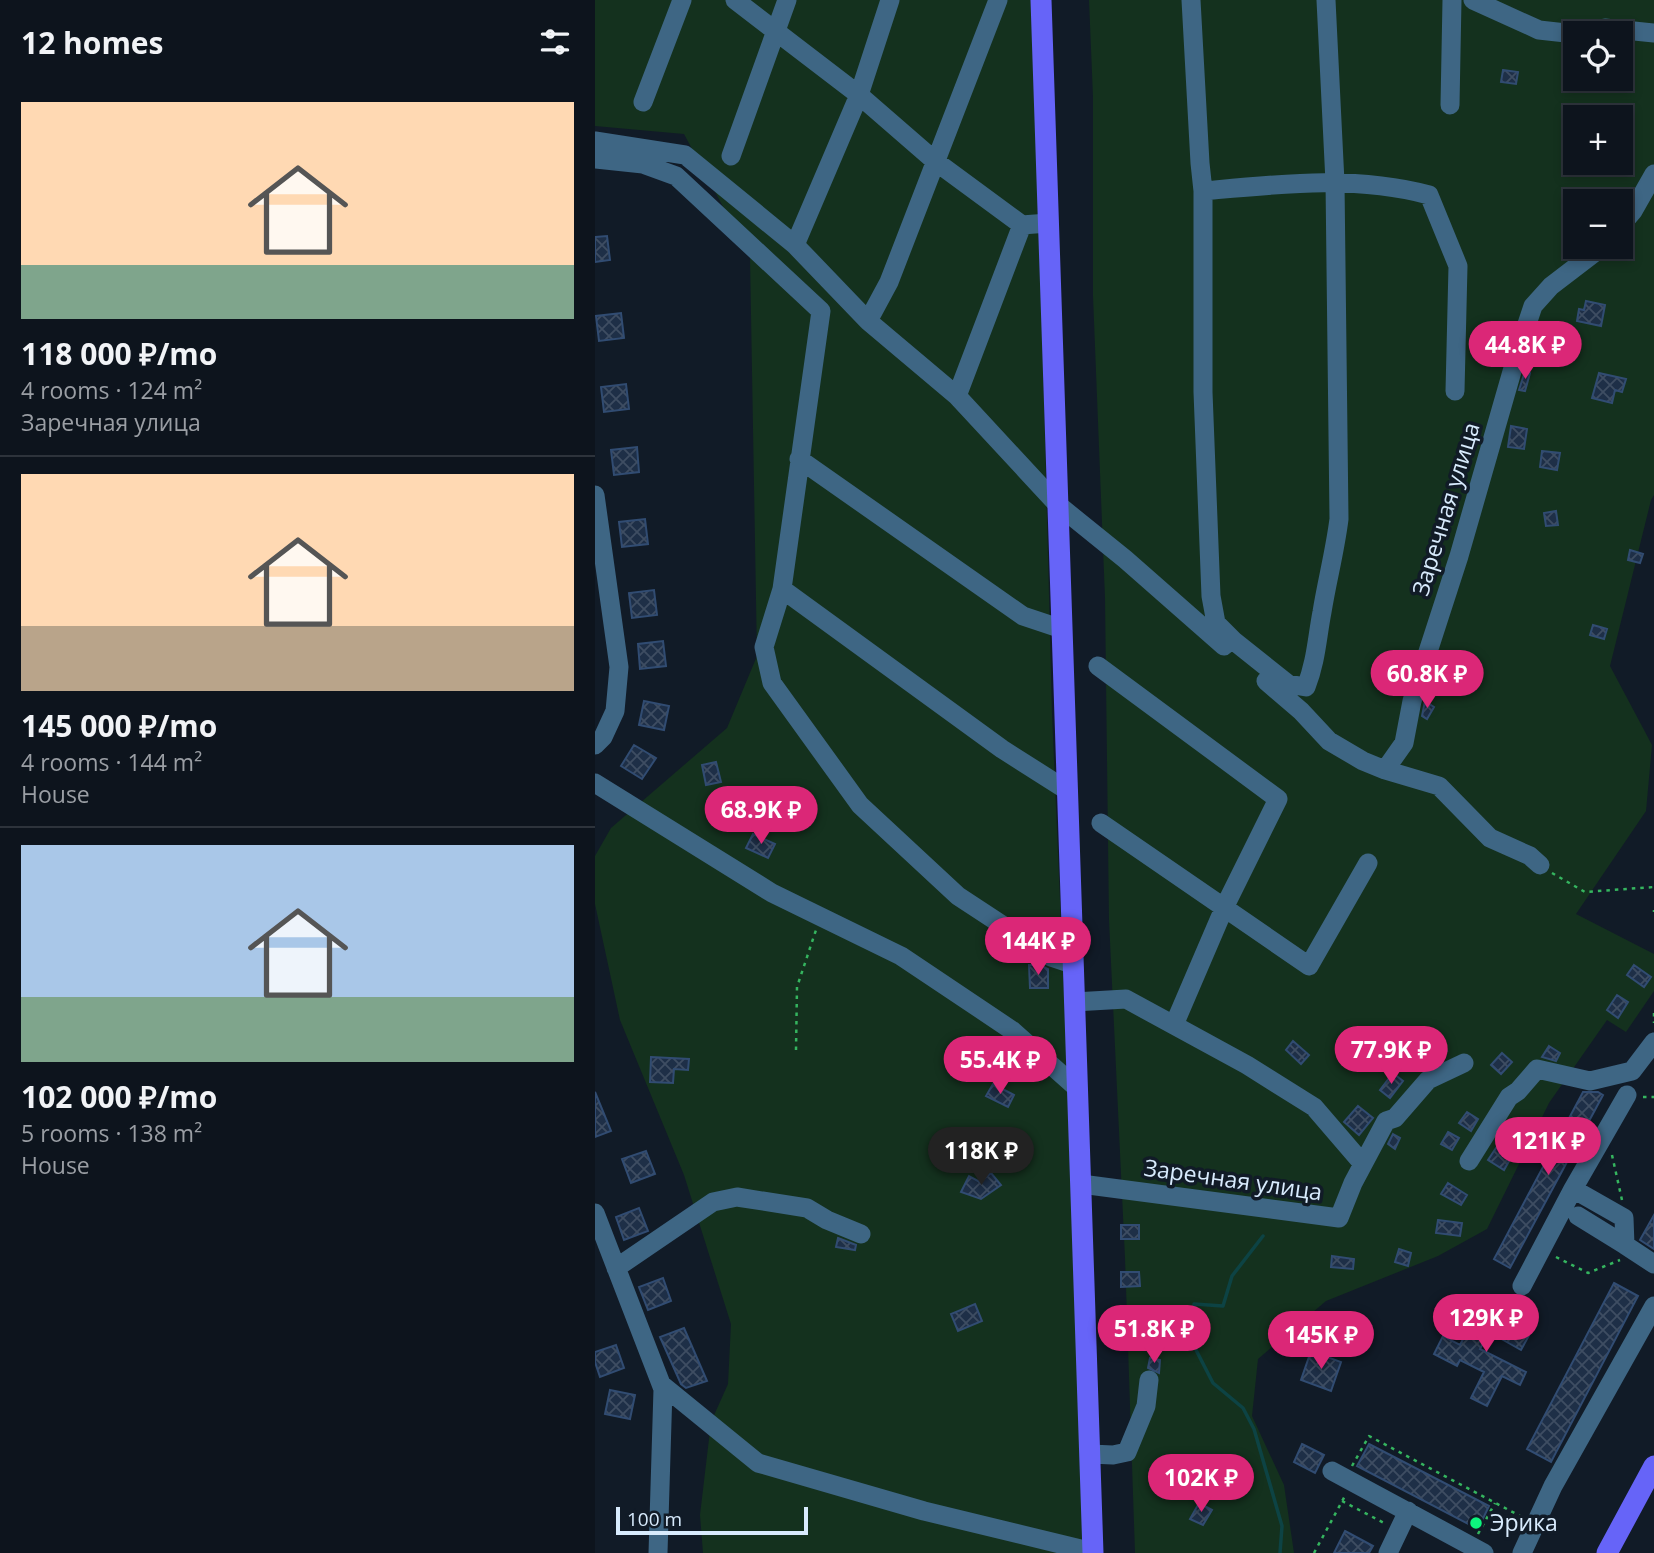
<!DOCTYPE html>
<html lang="en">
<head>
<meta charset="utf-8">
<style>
  :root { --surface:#0d141d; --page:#161d26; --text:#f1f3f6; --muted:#9a9ea4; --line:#2d333b; --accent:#db2777 }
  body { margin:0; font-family:"Open Sans",sans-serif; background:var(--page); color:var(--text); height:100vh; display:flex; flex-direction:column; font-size:26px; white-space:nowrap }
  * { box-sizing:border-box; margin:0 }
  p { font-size:23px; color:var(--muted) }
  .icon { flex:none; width:38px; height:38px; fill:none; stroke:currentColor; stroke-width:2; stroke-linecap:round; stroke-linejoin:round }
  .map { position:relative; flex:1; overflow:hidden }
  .details { display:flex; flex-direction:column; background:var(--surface); width:595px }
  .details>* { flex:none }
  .buttons { position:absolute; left:968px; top:21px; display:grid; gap:14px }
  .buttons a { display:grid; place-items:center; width:70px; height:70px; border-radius:0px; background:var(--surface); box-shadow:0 4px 10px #0003,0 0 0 2px var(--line); font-size:35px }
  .scale { position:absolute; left:21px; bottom:18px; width:192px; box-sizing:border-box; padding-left:7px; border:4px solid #d8ebfd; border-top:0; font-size:19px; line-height:24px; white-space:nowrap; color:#d8ebfd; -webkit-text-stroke:5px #111b27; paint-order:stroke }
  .price { position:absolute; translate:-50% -60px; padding:0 16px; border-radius:24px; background:var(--accent); color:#fff; font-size:23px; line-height:46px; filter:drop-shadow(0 2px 4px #0008) }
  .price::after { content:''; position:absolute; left:50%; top:42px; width:21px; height:16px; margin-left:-10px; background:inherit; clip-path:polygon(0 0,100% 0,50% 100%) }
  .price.current { background:#222; color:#fff }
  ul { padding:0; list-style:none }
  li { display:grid; align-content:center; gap:14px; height:371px; padding:0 21px }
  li+li { border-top:2px solid var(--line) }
  li span { display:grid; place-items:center; height:217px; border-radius:0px; color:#555 }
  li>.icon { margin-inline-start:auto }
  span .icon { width:126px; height:126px; fill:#fffc; stroke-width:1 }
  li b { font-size:30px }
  h2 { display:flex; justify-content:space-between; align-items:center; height:84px; padding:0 21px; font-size:30px }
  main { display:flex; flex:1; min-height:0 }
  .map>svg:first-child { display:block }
</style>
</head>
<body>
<main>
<section class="details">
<h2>12 homes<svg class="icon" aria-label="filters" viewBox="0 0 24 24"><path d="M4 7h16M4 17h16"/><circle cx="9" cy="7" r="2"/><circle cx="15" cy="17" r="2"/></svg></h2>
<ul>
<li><span style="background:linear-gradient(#ffd9b3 75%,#7fa58c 0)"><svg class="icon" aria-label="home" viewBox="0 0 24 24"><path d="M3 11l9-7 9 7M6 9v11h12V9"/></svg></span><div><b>118 000 ₽/mo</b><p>4 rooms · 124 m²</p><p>Заречная улица</p></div></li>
<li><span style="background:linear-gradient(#ffd9b3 70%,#b9a48a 0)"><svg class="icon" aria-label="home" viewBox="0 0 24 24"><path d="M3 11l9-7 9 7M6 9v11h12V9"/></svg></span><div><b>145 000 ₽/mo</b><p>4 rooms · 144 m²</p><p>House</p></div></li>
<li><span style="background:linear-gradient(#a9c7e8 70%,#7fa58c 0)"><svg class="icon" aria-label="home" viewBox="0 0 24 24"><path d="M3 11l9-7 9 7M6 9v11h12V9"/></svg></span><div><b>102 000 ₽/mo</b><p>5 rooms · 138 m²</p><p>House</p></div></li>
</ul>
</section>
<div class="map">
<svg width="1059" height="1553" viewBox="0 0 1059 1553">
  <defs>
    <pattern id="building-cross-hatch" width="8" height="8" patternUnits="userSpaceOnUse" patternTransform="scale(1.75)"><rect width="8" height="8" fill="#1e2f47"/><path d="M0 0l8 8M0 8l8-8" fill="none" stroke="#3e4d62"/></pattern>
  </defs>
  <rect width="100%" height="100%" fill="#111b27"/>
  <path fill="#14311e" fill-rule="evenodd" d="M0,0H436L446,283L457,713L473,1088L488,1553H108L105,1515L116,1422L133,1384L136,1324L89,1175L25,1020L0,904V856L16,828L132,728L162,656L155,257L89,134L0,126Z
    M494,0H1059V495L1056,500L1015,666L1057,745L1051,811L981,914L1059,954V991L1031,1032L1012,1020L954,1103L892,1229L843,1256L731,1301L663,1359L657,1416L689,1485L699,1553H540L530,1258L514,920L510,598L498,296V97ZM980,33H1026V79H980ZM980,117H1026V163H980ZM980,201H1026V247H980Z"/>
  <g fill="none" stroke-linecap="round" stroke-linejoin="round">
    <path stroke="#0d4344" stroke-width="3.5" d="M668,1236L637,1276L628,1306L599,1304L601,1350L618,1383L648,1408L659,1429L687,1526L685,1553"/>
  </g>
  <path fill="url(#building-cross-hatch)" stroke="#314c72" stroke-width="2" d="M908,70L923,72L921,84L906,82Z
    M12,236L15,260L0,262V237Z
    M991,301L1010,305L1006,326L982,321L984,309L989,310Z
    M26,313L29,338L4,341L1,316Z
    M930,371L935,373L930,391L924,390Z
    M1004,373L1031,379L1027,392L1020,390L1017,403L997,398Z
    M31,384L34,409L9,412L6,387Z
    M916,426L932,429L929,449L913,447Z
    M42,447L44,472L19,475L16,450Z
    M947,451L965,453L962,470L945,467Z
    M961,511L963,525L951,526L949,513Z
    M50,519L53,544L27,547L24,522Z
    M1035,550L1048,554L1045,563L1033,560Z
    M59,590L62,615L37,618L34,593Z
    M998,625L1012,629L1009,639L995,635Z
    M68,641L71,666L45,669L43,644Z
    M49,701L74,706L69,730L44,725Z
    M830,701L839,707L832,719L827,716Z
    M39,745L61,758L47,779L26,766Z
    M121,762L126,782L111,785L107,765Z
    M158,834L180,844L173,858L151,848Z
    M434,965H445L453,969V988H435Z
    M1039,965L1056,977L1049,987L1032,975Z
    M1022,995L1033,1002L1023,1018L1012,1010Z
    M845,1040L852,1051L838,1059L832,1048Z
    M698,1041L714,1055L706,1064L691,1050Z
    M954,1046L965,1053L961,1061L947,1057Z
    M907,1053L917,1062L906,1074L896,1065Z
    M56,1057L94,1059L93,1070L79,1069L78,1083L55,1082Z
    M798,1073L808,1081L795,1098L785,1090Z
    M398,1084L419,1095L413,1107L391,1096Z
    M0,1092L16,1131L0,1137Z
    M988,1092H1003L1008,1095L915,1268L899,1259Z
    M763,1106L778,1118L764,1135L749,1122Z
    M872,1112L883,1119L876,1131L864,1123Z
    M853,1132L864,1138L857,1150L846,1144Z
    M798,1134L805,1138L800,1149L793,1144Z
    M903,1145L918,1154L909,1170L893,1160Z
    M51,1151L60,1174L36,1183L27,1159Z
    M396,1173L406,1185L386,1199L366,1192L374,1176L385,1182Z
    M853,1183L872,1195L866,1205L846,1194Z
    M44,1208L53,1231L29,1240L21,1217Z
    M1059,1215V1249L1045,1240Z
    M843,1220L867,1223L865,1236L841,1233Z
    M526,1225H544V1239H526Z
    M243,1238L261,1245L260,1250L241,1247Z
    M804,1249L816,1253L813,1266L800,1262Z
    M737,1256L759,1259L758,1269L736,1267Z
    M526,1272H544L545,1286L526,1287Z
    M68,1278L76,1301L53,1310L44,1287Z
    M1019,1283L1043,1296L956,1462L932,1449Z
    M380,1304L387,1321L363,1331L356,1314Z
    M881,1314L908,1328L914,1317L937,1330L926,1350L894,1332L885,1349L931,1372L925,1385L907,1376L892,1406L876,1398L889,1372L865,1360L862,1366L839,1354L848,1336L865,1345Z
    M89,1328L112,1381L91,1388L86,1384L65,1337Z
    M21,1345L29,1368L5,1377L0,1362V1352Z
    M716,1351L746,1362L736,1391L706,1380Z
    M555,1358L565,1360L564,1373L553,1368Z
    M15,1390L40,1395L35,1419L10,1414Z
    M707,1444L729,1455L720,1473L699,1462Z
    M774,1444L894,1506L883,1529L762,1466Z
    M604,1503L617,1510L608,1525L595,1519Z
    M750,1531L778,1546L774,1553H739Z"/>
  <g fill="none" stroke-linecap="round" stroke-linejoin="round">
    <path stroke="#35b55f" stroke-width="2.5" stroke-dasharray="3.5 5" stroke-linecap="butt" d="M957,873L990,892L1059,887
      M1059,910V912
      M1059,1013V1023
      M201,1050L202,987L221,930
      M1048,1097H1059
      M1017,1155L1027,1200
      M961,1257L993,1273L1025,1260
      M757,1466L774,1436L927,1517
      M747,1501L791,1524
      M883,1534L900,1503
      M719,1553L751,1494"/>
    <path stroke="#3e6684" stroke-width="19" d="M140,0L264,95L340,161L427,225L453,223
      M596,0L605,163L608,191V392L616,596L621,623L639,641L693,684L711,687C721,662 722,638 727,612C732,581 740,551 744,519L740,182L731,0
      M878,0L944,30L980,34
      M984,33L1010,28L1059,33
      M48,102L87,0
      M855,105L857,0
      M0,141L90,155L200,245L273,321L362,396L462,504L530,559L629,646
      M136,156L192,0
      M0,159L48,164L81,176L226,311L187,589L169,647L177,683L265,805L363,896L456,957L477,964
      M608,191C684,184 760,175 834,195L863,266L860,391
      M1026,225L1038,211L1059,174
      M200,245L264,95L295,0
      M273,321L294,282L403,0
      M362,396L427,225
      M204,459L428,616L467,629
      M0,495L24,667L20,711L8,737L0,745
      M187,589L407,749L473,791
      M503,666L683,799L630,906L579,1025
      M671,681L706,711L734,741L768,761L790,770L844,786L895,838L935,856L945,865
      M790,770L809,743L817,701L864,556L922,354L938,306L956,286L1007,247
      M0,783L177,893L306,956L418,1031L483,1089
      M506,823L714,966L773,863
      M479,1002L531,999L652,1065L719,1107L768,1164
      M874,1161L914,1097L923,1091L942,1069L995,1081L1037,1071L1059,1042
      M486,1184L744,1218L758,1183L791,1121L800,1118L833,1080L869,1063
      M978,1189L1029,1218L1030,1245L1059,1264
      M0,1213L68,1389L63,1553
      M983,1216L1030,1245
      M21,1268L118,1202L142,1197L212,1208L232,1220L266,1234
      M927,1286L978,1189L1032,1095
      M66,1384L163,1463L329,1511L498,1552
      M495,1454L518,1455L532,1452L551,1406L554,1380
      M737,1471L889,1553
      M793,1553L813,1511
      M927,1553L958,1486L1059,1306"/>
    <path stroke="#6664f8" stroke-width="21" d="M446,0L498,1553
      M1012,1553L1059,1466"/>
  </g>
  <circle fill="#0df57e" stroke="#111b27" stroke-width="2.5" cx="881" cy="1523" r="7"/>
  <g text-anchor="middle" stroke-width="7" stroke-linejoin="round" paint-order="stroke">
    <g font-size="23" fill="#d8ebfd" stroke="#111b27">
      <text transform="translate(851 509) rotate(-73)" y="8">Заречная улица</text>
      <text transform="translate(638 1180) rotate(8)" y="8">Заречная улица</text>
    </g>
    <g font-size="23" fill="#d8ebfd" stroke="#111b27" text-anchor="start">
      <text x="895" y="1531">Эрика</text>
    </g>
  </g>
</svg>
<div class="buttons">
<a><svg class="icon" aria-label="locate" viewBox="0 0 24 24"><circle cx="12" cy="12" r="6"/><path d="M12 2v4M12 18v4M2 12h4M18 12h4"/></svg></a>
<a>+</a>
<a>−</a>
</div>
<div class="scale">100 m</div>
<b class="price" style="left:930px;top:381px">44.8K ₽</b>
<b class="price" style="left:832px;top:710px">60.8K ₽</b>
<b class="price" style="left:166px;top:846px">68.9K ₽</b>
<b class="price" style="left:443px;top:977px">144K ₽</b>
<b class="price" style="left:796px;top:1086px">77.9K ₽</b>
<b class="price" style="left:405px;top:1096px">55.4K ₽</b>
<b class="price" style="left:953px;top:1177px">121K ₽</b>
<b class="price current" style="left:386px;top:1187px">118K ₽</b>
<b class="price" style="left:891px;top:1354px">129K ₽</b>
<b class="price" style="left:559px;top:1365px">51.8K ₽</b>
<b class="price" style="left:726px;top:1371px">145K ₽</b>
<b class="price" style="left:606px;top:1514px">102K ₽</b>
</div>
</main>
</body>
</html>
